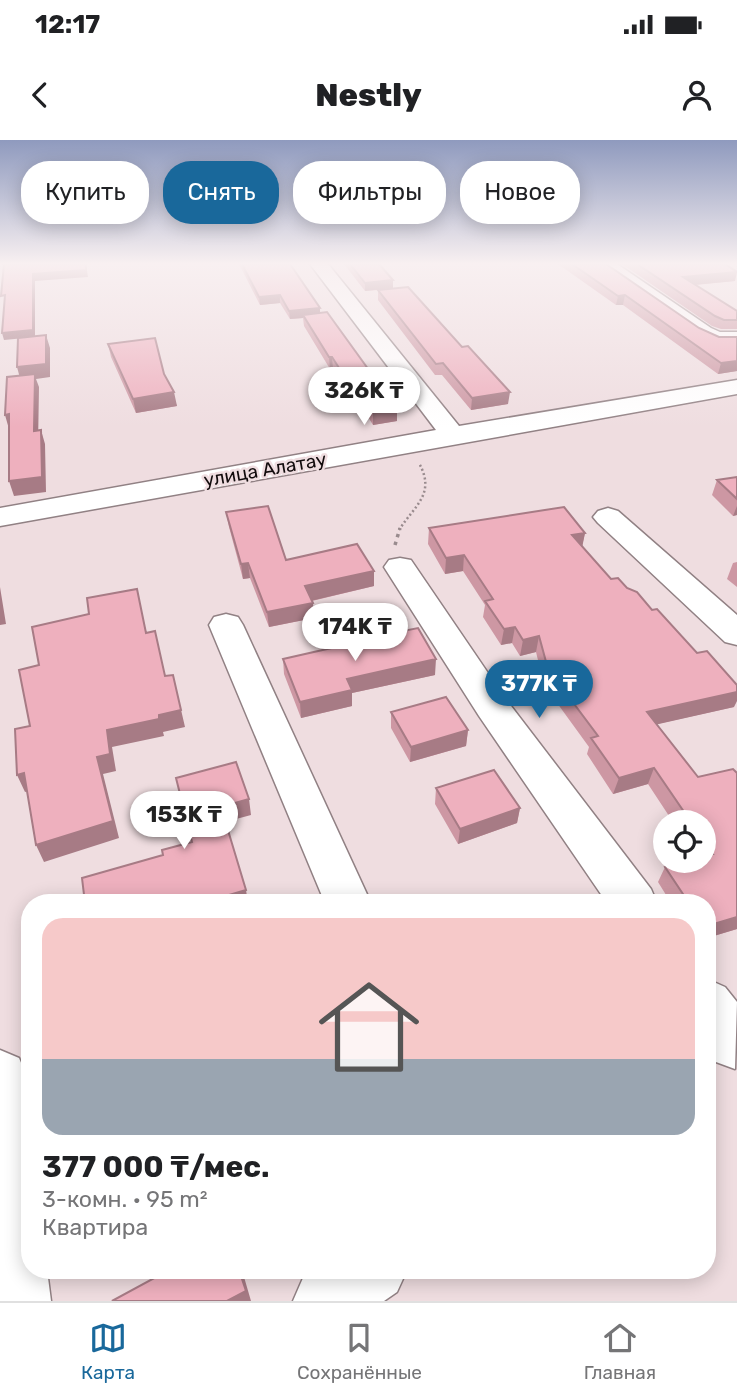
<!DOCTYPE html>
<html lang="ru">
<head>
<meta charset="utf-8">
<style>
  :root { --surface:#fff; --page:#f6f6f6; --text:#202124; --muted:#757577; --line:#e0e0e0; --accent:#19689b }
  body { margin:0; font-family:Rubik,sans-serif; background:var(--page); color:var(--text); height:100vh; display:flex; flex-direction:column; font-size:26px; white-space:nowrap }
  * { box-sizing:border-box; margin:0 }
  p { font-size:23px; color:var(--muted) }
  .icon { flex:none; width:38px; height:38px; fill:none; stroke:currentColor; stroke-width:2; stroke-linecap:round; stroke-linejoin:round }
  .map { position:relative; flex:1; overflow:hidden }
  .side { position:absolute; left:21px; top:754px; width:695px; height:385px; display:flex; flex-direction:column; background:var(--surface); border-radius:28px; box-shadow:0 4px 18px #0003 }
  .side>* { flex:none }
  .guide { position:absolute; left:21px; top:21px; width:696px; height:63px; display:flex; gap:14px }
  .fabs { position:absolute; left:653px; top:670px; display:grid; gap:14px }
  .fabs a { display:grid; place-items:center; width:63px; height:63px; border-radius:50%; background:var(--surface); box-shadow:0 4px 18px #0003; font-size:35px }
  .price { position:absolute; translate:-50% -60px; padding:0 16px; border-radius:24px; background:#fff; color:#222; font-size:23px; line-height:46px; filter:drop-shadow(0 2px 4px #0008) }
  .price::after { content:''; position:absolute; left:50%; top:42px; width:21px; height:16px; margin-left:-10px; background:inherit; clip-path:polygon(0 0,100% 0,50% 100%) }
  .price.current { background:var(--accent); color:#fff }
  ul { padding:0; list-style:none }
  li { display:grid; align-content:center; gap:14px; height:371px; padding:0 21px }
  li span { display:grid; place-items:center; height:217px; border-radius:21px; color:#555 }
  li>.icon { margin-inline-start:auto }
  span .icon { width:126px; height:126px; fill:#fffc; stroke-width:1 }
  li b { font-size:30px }
  .chip { padding:0 24px; border-radius:28px; background:var(--surface); box-shadow:0 4px 18px #0003; font-size:24px; line-height:63px }
  .chip.current { background:var(--accent); color:#fff }
  .status { display:flex; justify-content:space-between; align-items:center; height:49px; padding:0 35px; background:var(--surface); direction:ltr }
  .status svg { height:19px; fill:currentColor }
  header { display:flex; justify-content:space-between; align-items:center; height:91px; padding:0 21px; background:var(--surface); font-size:32px; font-weight:800 }
  .menu { display:flex; justify-content:space-around; align-items:center; height:98px; border-top:2px solid var(--line); background:var(--surface); font-size:19px; color:var(--muted) }
  .menu a { display:grid; justify-items:center; gap:4px }
  .menu .current { color:var(--accent) }
  .map>svg:first-child { display:block }
</style>
</head>
<body>
<div class="status"><b>12:17</b><svg viewBox="0 0 49 12"><path d="M0 12V9h3v3zM5 12V6h3v6zM10 12V3h3v9zM15 12V0h3v12zM26 1h20v11H26zM47 4h2v5h-2z"/></svg></div>
<header><svg class="icon" aria-label="back" viewBox="0 0 24 24"><path d="M15 5l-7 7 7 7"/></svg>Nestly<svg class="icon" aria-label="person" viewBox="0 0 24 24"><circle cx="12" cy="8" r="4"/><path d="M4 21q1-7 8-7t8 7"/></svg></header>
<div class="map">
<svg width="737" height="1161" viewBox="0 0 737 1161">
  <rect width="100%" height="100%" fill="#efdde0"/>
  <g fill="none" stroke-linecap="round" stroke-linejoin="round">
    <g stroke="#918184" stroke-width="3">
      <path id="minor" d="M310,124H328L459,286L737,240V254L0,386V368L436,290Z
        M596,124H617L711,188L720,192H737V204H716L697,196Z
        M608,368L618,371L737,475V505L725,502L598,383L593,377L598,371Z
        M400,418L411,420L505,558L651,749L657,763H607L479,576L384,427L389,420Z
        M226,474L238,477L243,485L371,763H325L209,485L214,477Z
        M707,839L725,847L737,862L735,929L716,922L707,908Z
        M0,910L19,918L27,937L30,1130H47L51,1161H0Z
        M315,1130H407L397,1152L384,1161H293L303,1138Z"/>
    </g>
    <path stroke="#998b8e" stroke-width="2.5" stroke-dasharray="2 2.5" stroke-linecap="butt" d="M399,390C415,365 436,354 419,323"/>
    <path stroke="#998b8e" stroke-width="3.5" stroke-dasharray="3.5 4.5" stroke-linecap="butt" d="M395,405L400,388"/>
    <use href="#minor" fill="#fff" fill-rule="evenodd"/>
  </g>
  <path fill="#cd97a3" d="M239,124H290L320,168V173L397,269V281L373,285L347,242L341,243L333,229H330L304,186L303,178L290,179L280,163L260,165Z
    M344,124H379L393,148L508,264L471,270L442,235H435L378,160V150L365,151Z
    M558,124H606L699,188L719,197H737V231L718,234L623,165H616Z
    M622,124H725L735,141L696,145L737,171V189H721L712,186Z
    M108,204L164,234L177,266L136,273L111,217Z
    M737,337V375L733,376L712,355L717,340Z
    M226,372L286,420L374,446L312,461L314,478L269,487L250,438L243,439L229,387Z
    M429,388L585,393L582,406L611,439L734,567L657,584L698,637L737,789L707,798V763H671L658,742L665,727L704,721V682H673L648,644L613,654L587,614L589,607L544,545L536,512L520,516L512,503L501,505L483,477L485,465L463,431L445,434L428,404Z
    M737,422V447L727,439L733,423Z
    M348,502L435,535L352,553V566L301,578L284,534L283,519L348,504Z
    M391,572L468,590L466,606L410,622L391,588Z
    M436,648L520,668L517,683L458,704L435,664Z"/>
  <path fill="#a77b85" d="M86,124L88,137L35,141V197L4,200L2,193L33,134Z
    M737,132L735,141L681,146L683,137Z
    M393,140V148L365,151V143Z
    M280,155V163L260,165L259,157Z
    M625,155L623,165H616L618,156Z
    M320,168V176L303,175V178L290,179L289,171Z
    M46,195L50,208V237L36,239L39,247L38,305L17,227Z
    M329,217H332L333,229H330Z
    M737,221V231L718,234L721,223Z
    M347,230V242L341,243V231Z
    M174,252L177,266L136,273L133,259Z
    M510,252L508,264L471,270L472,258Z
    M397,269V281L373,285V272Z
    M9,274V289L5,275Z
    M41,290L45,304L46,352L14,356L9,341Z
    M737,366V375L733,376Z
    M585,393L582,408L572,395Z
    M464,415L463,431L445,434L446,418Z
    M248,423L250,438L243,439L241,424Z
    M374,431V446L306,462L305,446Z
    M0,447L6,484L0,485Z
    M313,463L314,478L269,487L267,472Z
    M515,487L512,503L501,505L504,489Z
    M539,496L536,512L520,516L523,500Z
    M436,519L435,535L352,553V566L301,578L300,562L347,539Z
    M173,535L185,587L163,592L164,596L112,607L116,631L103,634L119,698L44,722L36,705L97,617L107,590L159,575Z
    M737,552V561L734,567L641,588L647,572Z
    M468,590L466,606L410,622L411,607Z
    M654,628L648,644L613,654L619,638Z
    M24,633L32,650L25,652L17,635Z
    M249,659L251,675L225,682L221,667Z
    M520,668L517,683L458,704L460,689Z
    M246,750L248,763H202Z
    M737,777V789L707,798V786Z
    M239,1130H242L251,1161H227Z"/>
  <path fill="#eeb0be" stroke="#a77b85" stroke-width="2" d="M4,124H86V130L33,134V190L2,193L5,155L1,156Z
    M242,124H290L320,168L289,171L280,155L259,157Z
    M350,124H379L393,140L365,143Z
    M572,124H606L699,188L719,197H737V221L721,223L625,155L618,156Z
    M637,124H725L737,132L683,137L737,171V180H724L715,176Z
    M408,147L462,207L468,206L510,252L472,258L443,223L436,224L378,150Z
    M327,172L397,269L373,272L347,230L341,231L332,217H329L303,175Z
    M46,195V224L17,227L18,198Z
    M155,198L164,234L174,252L133,259L108,204Z
    M35,234L34,291L41,290L42,337L9,341V274L5,275L7,237Z
    M737,337V359L717,340Z
    M268,366L286,420L357,404L374,431L305,446L313,463L267,472L248,423L241,424L226,372Z
    M564,367L585,393L572,395L611,439L618,438L627,448L637,452L652,470L657,469L697,513L707,511L737,545V552L647,572L698,637L733,629L737,633V777L707,786V763H689L665,727L686,721H704V716L713,714L704,700V682H691L654,628L619,638L591,598L598,596L548,529L539,496L523,500L515,487L504,489L485,461L493,459L464,415L446,418L429,388Z
    M137,449L146,493L155,491L165,536L173,535L181,570L159,575V579L107,590L110,614L97,617L113,681L36,705L24,633L17,635L15,589L30,586L19,530L39,525L32,487L89,474L87,458Z
    M418,488L436,519L347,539L352,550L300,562L283,519L349,504L348,502Z
    M446,557L468,590L411,607L391,572Z
    M236,622L249,659L221,667L246,750L202,763H85L82,738L163,715L162,710L192,702L176,638Z
    M494,630L520,668L460,689L436,648Z
    M169,1130H239L246,1151L227,1161H112Z"/>
  <linearGradient id="sky" x2="0" y2="1"><stop stop-color="#8f9abe"/><stop offset="0.43" stop-color="#f8f0f1"/><stop offset="1" stop-color="#f8f0f1" stop-opacity="0"/></linearGradient>
  <rect width="737" height="287" fill="url(#sky)"/>
  <g text-anchor="middle" stroke-width="5" stroke-linejoin="round" paint-order="stroke">
    <g font-size="19" fill="#110b0c" stroke="#efdde0">
      <text transform="translate(265 329) rotate(-10)" y="7">улица Алатау</text>
    </g>
  </g>
</svg>
<div class="fabs">
<a><svg class="icon" aria-label="locate" viewBox="0 0 24 24"><circle cx="12" cy="12" r="6"/><path d="M12 2v4M12 18v4M2 12h4M18 12h4"/></svg></a>
</div>
<b class="price" style="left:364px;top:287px">326K ₸</b>
<b class="price" style="left:355px;top:523px">174K ₸</b>
<b class="price current" style="left:539px;top:580px">377K ₸</b>
<b class="price" style="left:184px;top:711px">153K ₸</b>
<div class="guide">
<a class="chip">Купить</a>
<a class="chip current">Снять</a>
<a class="chip">Фильтры</a>
<a class="chip">Новое</a>
</div>
<section class="side">
<ul>
<li><span style="background:linear-gradient(#f6c9c9 65%,#9aa5b1 0)"><svg class="icon" aria-label="home" viewBox="0 0 24 24"><path d="M3 11l9-7 9 7M6 9v11h12V9"/></svg></span><div><b>377 000 ₸/мес.</b><p>3-комн. · 95 m²</p><p>Квартира</p></div></li>
</ul>
</section>
</div>
<nav class="menu">
<a class="current"><svg class="icon" aria-label="map" viewBox="0 0 24 24"><path d="M3 6l6-2 6 2 6-2v14l-6 2-6-2-6 2zM9 4v14M15 6v14"/></svg>Карта</a>
<a><svg class="icon" aria-label="saved" viewBox="0 0 24 24"><path d="M7 4h10v16l-5-4-5 4z"/></svg>Сохранённые</a>
<a><svg class="icon" aria-label="home" viewBox="0 0 24 24"><path d="M3 11l9-7 9 7M6 9v11h12V9"/></svg>Главная</a>
</nav>
</body>
</html>
